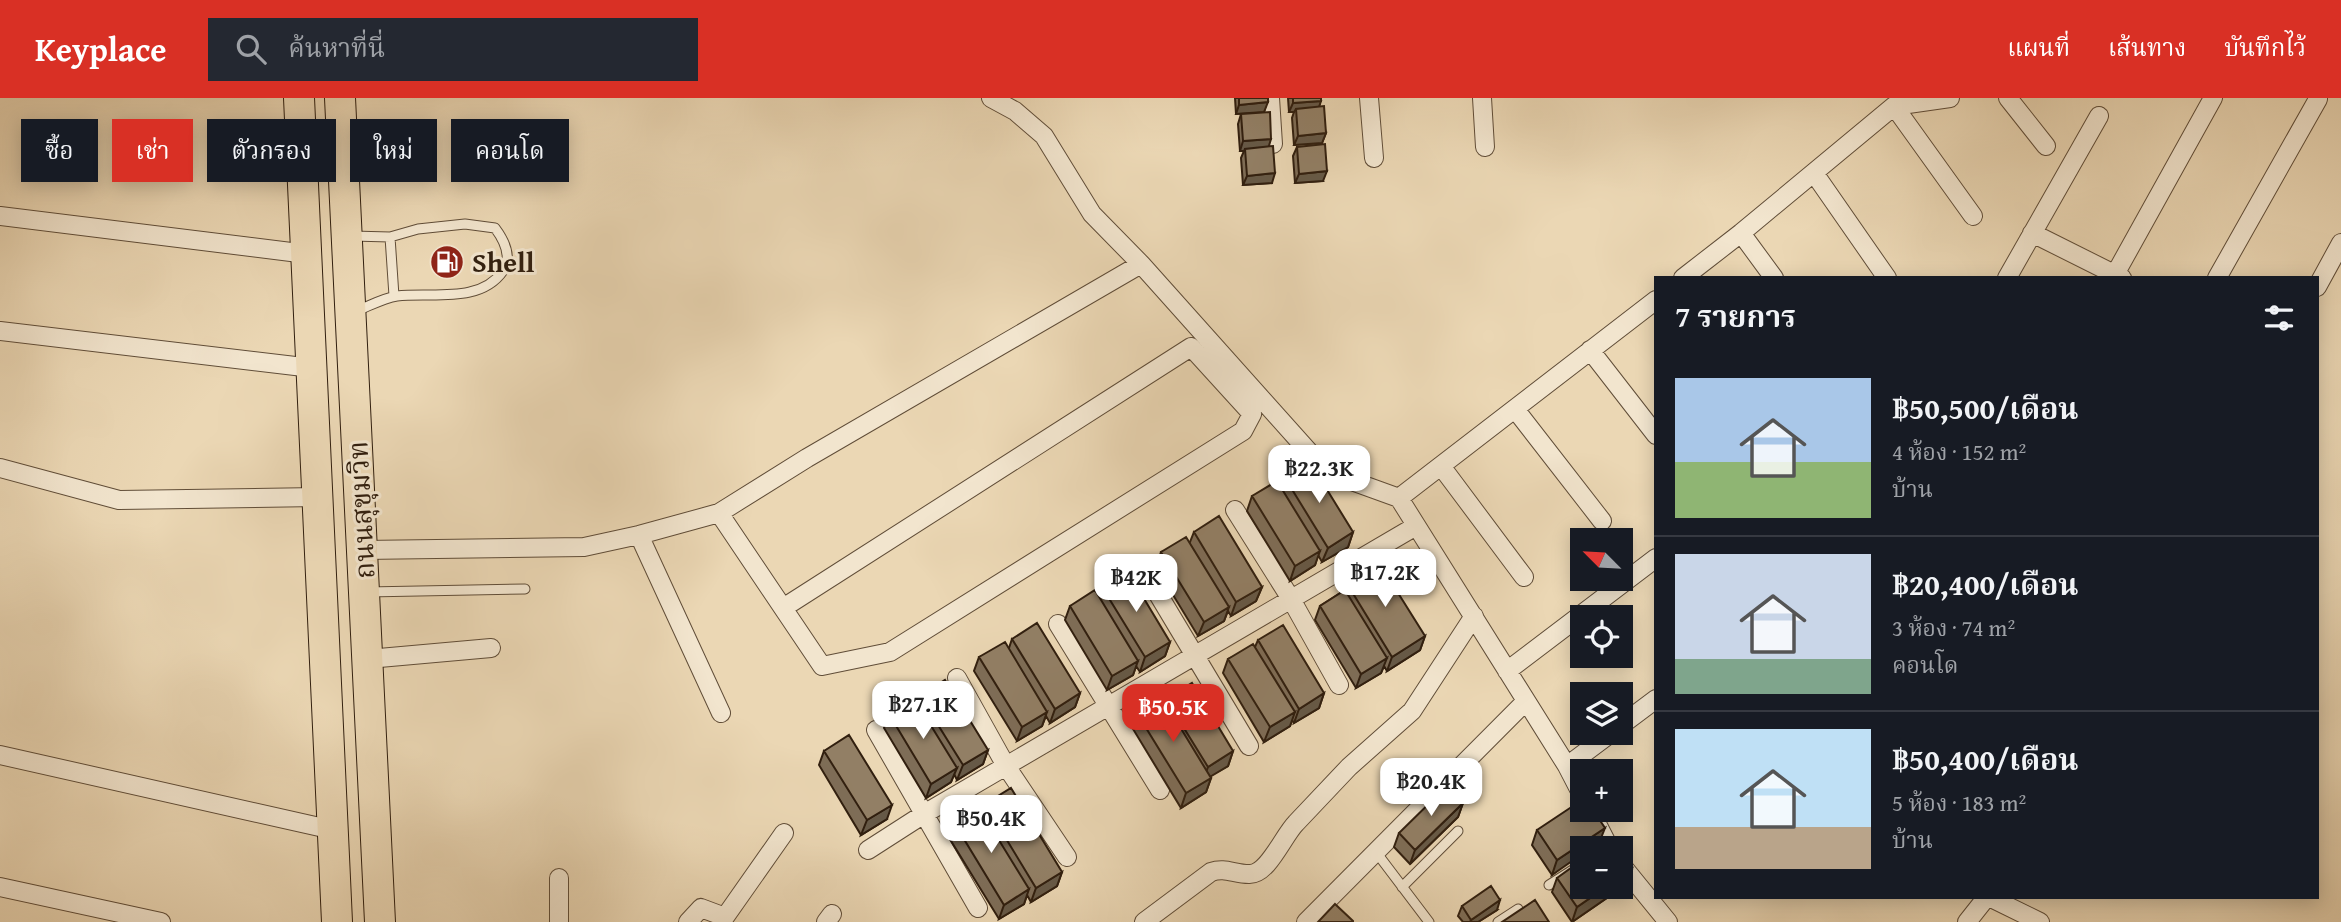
<!DOCTYPE html>
<html lang="th">
<head>
<meta charset="utf-8">
<style>
  :root { --surface:#171b24; --page:#242831; --text:#f1f3f6; --muted:#9ea1a6; --line:#363941; --accent:#d93025 }
  body { margin:0; font-family:"Gentium Book Plus","Noto Serif Thai",serif; background:var(--page); color:var(--text); height:100vh; display:flex; flex-direction:column; font-size:26px; white-space:nowrap }
  * { box-sizing:border-box; margin:0 }
  p { font-size:23px; color:var(--muted) }
  .icon { flex:none; width:38px; height:38px; fill:none; stroke:currentColor; stroke-width:2; stroke-linecap:round; stroke-linejoin:round }
  .map { position:relative; flex:1; overflow:hidden }
  .side { position:absolute; left:1654px; top:178px; width:665px; height:623px; display:flex; flex-direction:column; background:var(--surface); border-radius:0px; box-shadow:0 4px 18px #0003 }
  .side>* { flex:none }
  .top-card { position:absolute; left:21px; top:21px; width:665px; height:63px; display:flex; gap:14px }
  .needle { width:46px; rotate:294deg }
  .controls { position:absolute; left:1570px; top:430px; display:grid; gap:14px }
  .controls a { display:grid; place-items:center; width:63px; height:63px; border-radius:0px; background:var(--surface); box-shadow:0 4px 18px #0003; font-size:35px }
  .price { position:absolute; translate:-50% -60px; padding:0 16px; border-radius:14px; background:#fff; color:#222; font-size:23px; line-height:46px; filter:drop-shadow(0 2px 4px #0008) }
  .price::after { content:''; position:absolute; left:50%; top:42px; width:21px; height:16px; margin-left:-10px; background:inherit; clip-path:polygon(0 0,100% 0,50% 100%) }
  .price.on { background:var(--accent); color:#fff }
  ul { padding:0; list-style:none }
  li { display:flex; align-items:center; gap:21px; height:175px; padding:0 21px }
  li+li { border-top:2px solid var(--line) }
  li span { display:grid; place-items:center; flex:none; width:196px; height:140px; border-radius:0px; color:#555 }
  li>.icon { margin-inline-start:auto }
  span .icon { width:84px; height:84px; fill:#fffc; stroke-width:1 }
  li b { font-size:30px }
  h2 { display:flex; justify-content:space-between; align-items:center; height:84px; padding:0 21px; font-size:30px }
  .pill { padding:0 24px; border-radius:0px; background:var(--surface); box-shadow:0 4px 18px #0003; font-size:24px; line-height:63px }
  .pill.on { background:var(--accent); color:#fff }
  header { display:flex; align-items:center; gap:42px; box-sizing:border-box; height:98px; padding:0 35px; background:var(--accent); color:#fff }
  header strong { font-size:33px }
  nav { display:flex; gap:38px; margin-inline-start:auto; font-size:24px }
  .search { width:490px; height:63px; background:var(--page); display:flex; align-items:center; gap:18px; box-sizing:border-box; padding:0 24px; border-radius:0px; color:var(--muted); font-size:26px }
  .map>svg:first-child { display:block }
</style>
</head>
<body>
<header>
<strong>Keyplace</strong>
<div class="search"><svg class="icon" aria-label="search" viewBox="0 0 24 24"><circle cx="10" cy="10" r="6"/><path d="M15 15l6 6"/></svg>ค้นหาที่นี่</div>
<nav><a>แผนที่</a><a>เส้นทาง</a><a>บันทึกไว้</a></nav>
</header>
<div class="map">
<svg width="2341" height="824" viewBox="0 0 2341 824">
  <rect width="100%" height="100%" fill="#ebd7b4"/>
  <filter id="stains"><feTurbulence type="fractalNoise" baseFrequency=".00286" numOctaves="4"/><feColorMatrix values="0 0 0 0 .2 0 0 0 0 .09 0 0 0 0 .02 0 0 0 .5 -.17"/></filter>
  <radialGradient id="worn" r=".72"><stop offset=".6" stop-color="#630" stop-opacity="0"/><stop offset="1" stop-color="#630" stop-opacity=".3"/></radialGradient>
  <g fill="none" stroke-linecap="round" stroke-linejoin="round">
    <g stroke="#604d38" stroke-width="11">
      <path id="service" d="M352,138L390,139L418,131L465,126L495,130C504,142 513,158 503,173C480,206 432,194 397,198C384,200 369,208 356,213
        M390,139L394,198
        M367,494L525,491
        M1376,754L1429,824
        M1549,787L1582,766
        M1402,789L1458,733
        M1498,824L1518,811"/>
    </g>
    <g stroke="#604d38" stroke-width="20">
      <path id="minor" d="M991,0L1015,13L1044,38L1092,116L1141,166L1327,374L1399,400L1567,668L1582,697
        M1270,0L1273,46
        M1369,0L1374,60
        M1482,0L1485,49
        M2008,0L2046,48
        M1894,8L1973,118
        M1814,75L1887,180
        M0,118L307,156
        M1741,135L1774,180
        M2032,135L2122,180
        M1683,180L1741,135L1894,8L1950,0
        M2007,180L2099,18
        M2113,180L2213,0
        M2217,180L2318,1
        M2317,189L2341,145
        M0,233L312,270
        M1590,252L1656,337
        M1515,311L1602,423
        M1441,368L1524,479
        M0,370L119,402L318,399
        M1399,400L1656,202
        M1235,412L1291,501L1339,587
        M719,415L822,568L890,554L1243,333L1252,316L1191,249L783,510
        M639,437L721,615
        M363,452L584,449L639,437L719,415L807,360L1141,166
        M1143,471L1249,648
        M1058,526L1160,692
        M368,561L491,550
        M1507,573L1656,460
        M957,580L1006,668L1067,759
        M1620,628L1656,601
        M876,632L978,810
        M0,657L333,732
        M1567,668L1611,635
        M1590,712L1610,751
        M868,752L924,716L1416,428
        M1620,765L1668,824
        M0,789L161,824
        M1991,800L2040,824
        M559,824V780
        M688,824L701,810L725,819L784,735
        M826,824L832,816
        M1144,824L1211,774C1225,769 1234,776 1249,776C1268,777 1283,738 1296,725L1349,669L1412,613L1474,518
        M1306,824L1526,603
        M1967,824L1986,800"/>
    </g>
    <g stroke="#311f0f" stroke-width="32">
      <path id="trunk" d="M299,0L337,824
        M340,0L380,824"/>
    </g>
    <use href="#service" stroke="#f2e5ce" stroke-width="9"/>
    <use href="#minor" stroke="#f2e5ce" stroke-width="18"/>
    <use href="#trunk" stroke="#ebd7b4" stroke-width="30"/>
  </g>
  <path fill="#7e6d57" stroke="#311f0f" stroke-width="2" d="M1235,0H1268L1264,14L1236,16Z
    M1288,0H1321L1319,9L1326,35L1322,45L1294,47L1292,20L1294,14H1289Z
    M1241,16L1269,49L1272,85L1243,87L1241,60L1244,53H1240L1238,26Z
    M1297,49L1323,83L1295,85L1293,58Z
    M1285,380L1353,434L1348,449L1322,464L1318,457L1315,467L1290,483L1247,413L1252,398L1281,390Z
    M1194,434L1262,489L1256,503L1231,518L1228,513L1224,523L1198,538L1156,469L1161,454L1190,444Z
    M1346,484L1425,538L1420,552L1387,573L1384,568L1381,575L1356,590L1315,522L1320,508L1342,494Z
    M1102,489L1170,544L1165,558L1140,574L1136,568L1133,577L1107,592L1065,522L1070,508L1099,499Z
    M1012,541L1080,595L1075,609L1050,625L1046,618L1042,628L1017,643L974,573L979,559L1009,550Z
    M1258,542L1324,595L1319,610L1294,625L1292,622L1290,628L1264,644L1223,575L1228,561L1255,549Z
    M920,598L988,652L983,666L957,682L954,676L951,684L926,700L884,630L889,616L917,606Z
    M1166,601L1233,653L1228,668L1210,678L1211,680L1206,694L1181,710L1130,626L1135,612L1165,604Z
    M824,653L887,721L861,737L819,667Z
    M1463,705L1458,719L1410,766L1394,749L1399,735Z
    M985,706L1062,774L1057,788L1031,804L1027,797L1024,806L999,821L948,738L953,723L982,714Z
    M1537,732L1599,745L1590,751H1582L1552,777L1532,747Z
    M1557,780L1627,786L1572,824L1552,794Z
    M1462,808L1497,812L1478,824H1463L1458,818Z"/>
  <path fill="#665947" stroke="#311f0f" stroke-width="2" d="M1321,3L1318,12L1296,11L1294,14H1289L1293,5Z
    M1268,4L1264,14L1236,16L1239,7Z
    M1326,35L1322,45L1294,47L1298,38Z
    M1271,41L1268,51H1245L1244,53H1240L1243,43Z
    M1327,73L1323,83L1295,85L1299,76Z
    M1275,75L1272,85L1243,87L1247,78Z
    M1353,434L1348,449L1322,464L1328,450Z
    M1320,453L1315,467L1290,483L1295,468Z
    M1262,489L1256,503L1231,518L1236,504Z
    M1229,509L1224,523L1198,538L1204,524Z
    M1425,538L1420,552L1387,573L1392,559Z
    M1170,544L1165,558L1140,574L1145,559Z
    M1387,560L1381,575L1356,590L1361,576Z
    M1138,563L1133,577L1107,592L1112,578Z
    M1080,595L1075,609L1050,625L1055,611Z
    M1324,595L1319,610L1294,625L1299,611Z
    M1047,614L1042,628L1017,643L1022,629Z
    M1295,614L1290,628L1264,644L1270,629Z
    M988,652L983,666L957,682L963,667Z
    M1233,653L1228,668L1203,683L1208,669Z
    M957,670L951,684L926,700L931,686Z
    M1211,680L1206,694L1181,710L1186,695Z
    M1463,705L1458,719L1410,766L1415,752Z
    M892,707L887,721L861,737L867,722Z
    M1605,730L1599,745L1590,751H1582V756L1552,777L1557,762Z
    M1632,771L1627,786L1572,824L1577,809L1606,789H1620V780Z
    M1062,774L1057,788L1031,804L1036,790Z
    M1029,791L1024,806L999,821L1004,807Z
    M1500,802L1497,812L1478,824H1470L1471,822Z"/>
  <path fill="#927f65" stroke="#311f0f" stroke-width="2" d="M1239,0H1268V4L1239,7Z
    M1293,0H1321V3L1293,5Z
    M1324,8L1326,35L1298,38L1296,11Z
    M1270,14L1271,41L1243,43L1241,16Z
    M1325,46L1327,73L1299,76L1297,49Z
    M1273,48L1275,75L1247,78L1245,51Z
    M1310,364L1353,434L1328,450L1285,380Z
    M1277,383L1320,453L1295,468L1252,398Z
    M1219,418L1262,489L1236,504L1194,434Z
    M1186,439L1229,509L1204,524L1161,454Z
    M1378,463L1425,538L1392,559L1346,484Z
    M1128,474L1170,544L1145,559L1102,489Z
    M1095,492L1138,563L1112,578L1070,508Z
    M1345,492L1387,560L1361,576L1320,508Z
    M1037,525L1080,595L1055,611L1012,541Z
    M1283,527L1324,595L1299,611L1258,542Z
    M1005,544L1047,614L1022,629L979,559Z
    M1253,546L1295,614L1270,629L1228,561Z
    M945,582L988,652L963,667L920,598Z
    M1192,585L1233,653L1208,669L1166,601Z
    M1160,596L1211,680L1186,695L1135,612Z
    M914,600L957,670L931,686L889,616Z
    M849,637L892,707L867,722L824,653Z
    M1447,688L1463,705L1415,752L1399,735Z
    M1011,690L1062,774L1036,790L985,706Z
    M1582,702V712H1593L1605,730L1557,762L1537,732Z
    M978,708L1029,791L1004,807L953,723Z
    M1613,741L1619,751H1599Z
    M1620,753L1632,771L1620,780Z
    M1582,762V789H1606L1577,809L1557,780Z
    M1491,788L1500,802L1471,822L1462,808Z
    M1535,802L1549,824H1502Z
    M1335,806L1353,823V824H1318Z"/>
  <defs>
    <g id="fuel-disc" transform="scale(1.75)"><circle r="9.5" fill="#8f2418" stroke="#f2e5ce"/><path d="M-5.5-6h7V0h2V4h1.3V-2.5L3-4.5l.8-.8L6-3V5H2.5V1h-1V6h-7ZM-4.2-4.7v3.2H.2V-4.7Z" fill="#fff"/></g>
  </defs>
  <g fill-rule="evenodd">
    <use href="#fuel-disc" x="447" y="164"/>
  </g>
  <g text-anchor="middle" stroke-width="6" stroke-linejoin="round" paint-order="stroke">
    <g font-size="28" font-weight="bold" fill="#311f0f" stroke="#f2e5ce" text-anchor="start">
      <text x="472" y="174">Shell</text>
    </g>
    <g font-size="28" fill="#311f0f" stroke="#f2e5ce">
      <text transform="translate(361 412) rotate(-93)" y="10">ถนนสุขุมวิท</text>
    </g>
  </g>
  <rect width="100%" height="100%" filter="url(#stains)"/>
  <rect width="100%" height="100%" fill="url(#worn)"/>
</svg>
<div class="controls">
<a><svg class="needle" viewBox="-14 -14 28 28"><path d="M0-13l5 13h-10z" fill="#e53935"/><path d="M0 13l5-13h-10z" fill="#9ea1a6"/></svg></a>
<a><svg class="icon" aria-label="locate" viewBox="0 0 24 24"><circle cx="12" cy="12" r="6"/><path d="M12 2v4M12 18v4M2 12h4M18 12h4"/></svg></a>
<a><svg class="icon" aria-label="layers" viewBox="0 0 24 24"><path d="M12 4l9 5-9 5-9-5zM3 14l9 5 9-5"/></svg></a>
<a>+</a>
<a>−</a>
</div>
<b class="price" style="left:1319px;top:407px">฿22.3K</b>
<b class="price" style="left:1385px;top:511px">฿17.2K</b>
<b class="price" style="left:1136px;top:516px">฿42K</b>
<b class="price" style="left:923px;top:643px">฿27.1K</b>
<b class="price on" style="left:1173px;top:646px">฿50.5K</b>
<b class="price" style="left:1431px;top:720px">฿20.4K</b>
<b class="price" style="left:991px;top:757px">฿50.4K</b>
<div class="top-card">
<a class="pill">ซื้อ</a>
<a class="pill on">เช่า</a>
<a class="pill">ตัวกรอง</a>
<a class="pill">ใหม่</a>
<a class="pill">คอนโด</a>
</div>
<section class="side">
<h2>7 รายการ<svg class="icon" aria-label="filters" viewBox="0 0 24 24"><path d="M4 7h16M4 17h16"/><circle cx="9" cy="7" r="2"/><circle cx="15" cy="17" r="2"/></svg></h2>
<ul>
<li><span style="background:linear-gradient(#a9c7e8 60%,#8fb573 0)"><svg class="icon" aria-label="home" viewBox="0 0 24 24"><path d="M3 11l9-7 9 7M6 9v11h12V9"/></svg></span><div><b>฿50,500/เดือน</b><p>4 ห้อง · 152 m²</p><p>บ้าน</p></div></li>
<li><span style="background:linear-gradient(#c9d6e8 75%,#7fa58c 0)"><svg class="icon" aria-label="home" viewBox="0 0 24 24"><path d="M3 11l9-7 9 7M6 9v11h12V9"/></svg></span><div><b>฿20,400/เดือน</b><p>3 ห้อง · 74 m²</p><p>คอนโด</p></div></li>
<li><span style="background:linear-gradient(#bfe0f5 70%,#b9a48a 0)"><svg class="icon" aria-label="home" viewBox="0 0 24 24"><path d="M3 11l9-7 9 7M6 9v11h12V9"/></svg></span><div><b>฿50,400/เดือน</b><p>5 ห้อง · 183 m²</p><p>บ้าน</p></div></li>
</ul>
</section>
</div>
</body>
</html>
